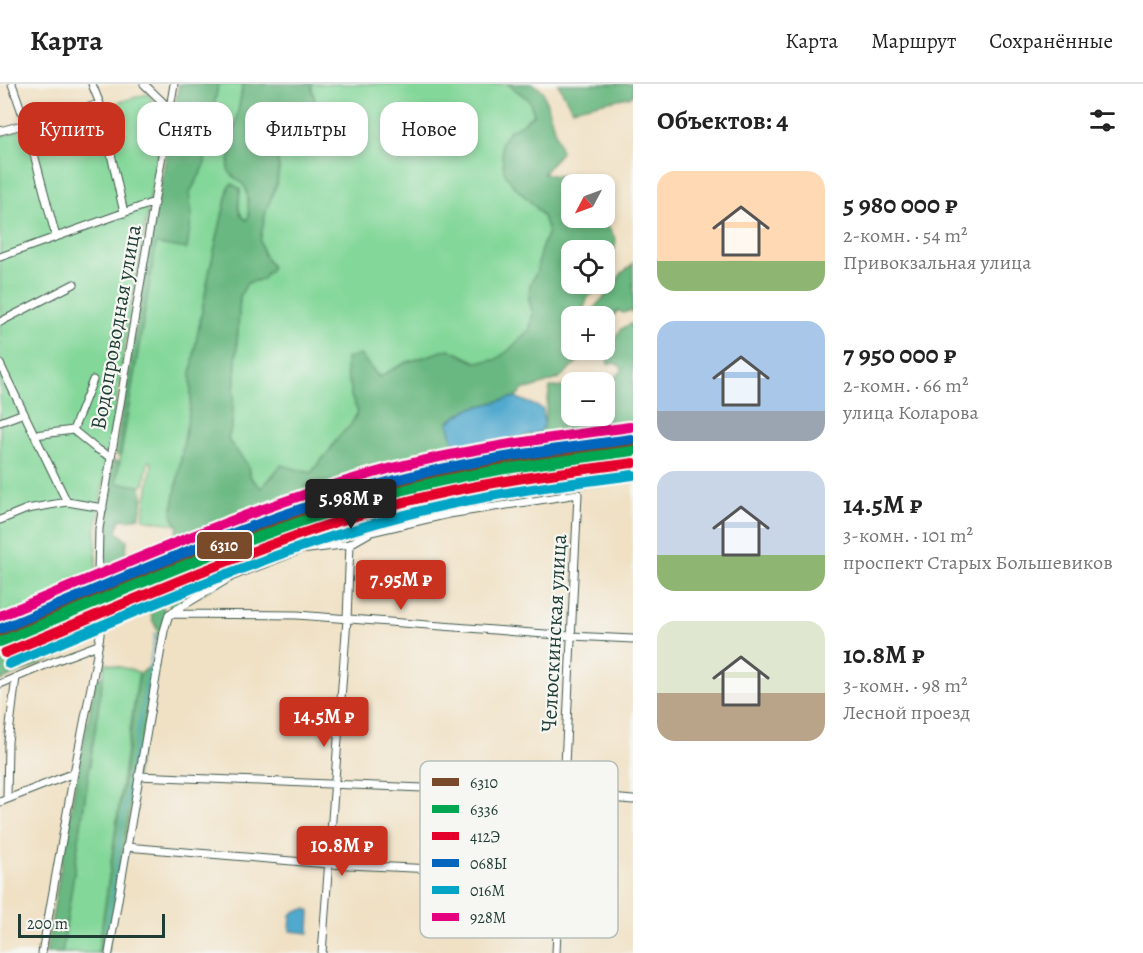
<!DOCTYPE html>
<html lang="ru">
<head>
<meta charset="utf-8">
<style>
  :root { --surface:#fff; --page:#f2f2f2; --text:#222; --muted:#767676; --line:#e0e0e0; --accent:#c8321e }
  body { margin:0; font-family:Alegreya,serif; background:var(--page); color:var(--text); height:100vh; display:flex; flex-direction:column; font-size:22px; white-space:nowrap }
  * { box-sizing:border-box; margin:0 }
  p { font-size:20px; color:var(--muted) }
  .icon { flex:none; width:33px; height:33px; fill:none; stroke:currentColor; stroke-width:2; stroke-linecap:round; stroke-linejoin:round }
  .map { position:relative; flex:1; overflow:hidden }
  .details { display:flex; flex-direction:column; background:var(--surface); width:510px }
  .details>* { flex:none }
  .top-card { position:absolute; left:18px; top:18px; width:525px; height:54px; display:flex; gap:12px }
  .needle { width:39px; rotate:229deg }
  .controls { position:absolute; left:561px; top:90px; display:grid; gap:12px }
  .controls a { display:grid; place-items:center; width:54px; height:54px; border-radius:12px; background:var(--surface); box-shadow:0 3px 9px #0003; font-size:30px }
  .scale { position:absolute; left:18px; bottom:15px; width:147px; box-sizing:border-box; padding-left:6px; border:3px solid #1f3d34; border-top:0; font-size:16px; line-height:21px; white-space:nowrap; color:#1f3d34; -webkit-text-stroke:4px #f6f6f2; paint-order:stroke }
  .price { position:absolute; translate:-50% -51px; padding:0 14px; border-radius:6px; background:var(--accent); color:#fff; font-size:20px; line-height:39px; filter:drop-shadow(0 2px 3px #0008) }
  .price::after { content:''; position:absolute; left:50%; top:36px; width:18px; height:14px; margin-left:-9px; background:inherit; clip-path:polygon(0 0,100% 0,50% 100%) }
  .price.active { background:#222; color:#fff }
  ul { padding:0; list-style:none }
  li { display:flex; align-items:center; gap:18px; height:150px; padding:0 24px }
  li span { display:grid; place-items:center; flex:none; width:168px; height:120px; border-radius:18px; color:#555 }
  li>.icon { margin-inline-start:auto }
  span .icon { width:72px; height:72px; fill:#fffc; stroke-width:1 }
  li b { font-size:26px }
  h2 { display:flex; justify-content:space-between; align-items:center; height:72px; padding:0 24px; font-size:26px }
  .tag { padding:0 21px; border-radius:18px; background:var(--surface); box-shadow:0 3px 9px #0003; font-size:21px; line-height:54px }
  .tag.active { background:var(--accent); color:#fff }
  header { display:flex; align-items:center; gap:36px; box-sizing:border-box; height:84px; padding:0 30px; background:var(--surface); border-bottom:2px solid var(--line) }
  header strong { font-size:28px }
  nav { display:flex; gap:33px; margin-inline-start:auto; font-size:21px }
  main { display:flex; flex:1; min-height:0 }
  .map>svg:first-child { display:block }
</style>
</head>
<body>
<header>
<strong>Карта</strong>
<nav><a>Карта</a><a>Маршрут</a><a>Сохранённые</a></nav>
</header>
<main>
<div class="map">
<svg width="633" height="869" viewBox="0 0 633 869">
  <rect width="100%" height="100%" fill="#f6f6f2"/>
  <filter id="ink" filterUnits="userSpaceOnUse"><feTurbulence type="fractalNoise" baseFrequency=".0167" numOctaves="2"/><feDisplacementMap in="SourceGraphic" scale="12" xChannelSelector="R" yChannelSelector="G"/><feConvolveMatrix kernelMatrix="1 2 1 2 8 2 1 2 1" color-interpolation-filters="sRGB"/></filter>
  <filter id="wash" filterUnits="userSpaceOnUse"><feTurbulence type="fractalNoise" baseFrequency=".008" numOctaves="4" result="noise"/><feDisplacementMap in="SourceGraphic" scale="24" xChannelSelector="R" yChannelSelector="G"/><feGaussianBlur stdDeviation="1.35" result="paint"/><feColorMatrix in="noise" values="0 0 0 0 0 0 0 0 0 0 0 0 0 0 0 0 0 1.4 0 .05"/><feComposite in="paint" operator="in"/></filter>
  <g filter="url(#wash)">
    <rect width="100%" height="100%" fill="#f0e1c5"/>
    <path fill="#83d799" stroke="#518a66" stroke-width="1.5" d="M218,0H243L228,85C233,95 241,95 245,103C249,108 248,125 249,133L246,136C235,127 240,117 240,105L232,100L229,102L210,185L195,264L191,291V316L172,428L173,434L178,441L143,435L152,380L150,377L148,378L144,401L140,402L116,400L156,160L192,131L189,110L204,83Z
      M311,0H508L529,16L534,30L522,40L509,47L512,100L534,121L543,133L548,147L540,169L537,187L530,201L529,216L533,230L530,245L508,267L495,276L476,278L449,265L405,279L379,293L360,271L346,289L351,304V312L358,328L350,342L339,352L330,366L311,389L281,381L261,405L251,394L247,380L228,356L232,341L240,211L247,199L263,195L264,171L260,157L266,127L277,99L279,84L276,69L283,55L304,33L317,26Z
      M147,10L165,29L140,173L133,209L101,415L96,444V493L75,511L0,543V52Z
      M633,386V396L556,406L553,411L446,428L435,421L425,417L477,410L488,404L492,407Z
      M105,579L139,588L123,691L100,858L98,869H62Z"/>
    <path fill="#6ab881" stroke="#447a5a" stroke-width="1.5" fill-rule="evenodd" d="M179,0H218L204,83L189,110L192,131L187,165L156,160L120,372L115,370L150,159Z
      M243,0H311L317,27L304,33L310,46L298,56L283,55L276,69L279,83L277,99L266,127L260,157L264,171L272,183L263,195L247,199L240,212L232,341L228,356L247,380L251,394L261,404L272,393L281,381L311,389L330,366L339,352L350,342L358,328L351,312V304L346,289V274L360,271L379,293L405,279L449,265L475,278L495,276L508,267L530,245L533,230L529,216L530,201L537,187L540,169L548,147L543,132L534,121L512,100L504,88L501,59L509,47L522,40L534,30L529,16L508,0H533L543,7L561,68L543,90L582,95L585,100H572V134H603L616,156L610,197L588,213L581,232H572V266H582V274L558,295L531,304L524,305L515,313L468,325L456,332L448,338L454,361L467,362L345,396L335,403L325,404L212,445L203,452L200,461L192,466L193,470L167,480L161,476L174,465L178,441L173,434L172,429L191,316V291L195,264L210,185L229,102L232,100L240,105C240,117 234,127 246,136L249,133C248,125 249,108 245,103C241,96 232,95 228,85ZM572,166H604V200H572Z
      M558,0H633V12L572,25Z
      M633,179V228L629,227L623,229L618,226L605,242L604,232H588C594,222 603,215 611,206C615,201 618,194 622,189C626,185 630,184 633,179Z
      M633,239V351L551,365L530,351L541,347L544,341L550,303H571L572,332H604L605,302L623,286C619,280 616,278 608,280C606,270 610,265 615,256C619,249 614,253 620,247C623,243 629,241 633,239Z
      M113,377L119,378L116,399L140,402C145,411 142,423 139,433L129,436L120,435L117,448L127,456L126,468L127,476L118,486L102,492L100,491L103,429H106L109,400Z
      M244,479L248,480L250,484L173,525L170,524L166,512Z
      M156,515H160L165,528V533L152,599L149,605L150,610L123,767L117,794L119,797L107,869H98L139,591L154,579L158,547L152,535L149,522Z
      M91,544V558L0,597V579Z
      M103,592L62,869H46L75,700L96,594Z"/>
    <path fill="#51a9ce" stroke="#387381" stroke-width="1.5" d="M515,313L543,325L544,341L541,347C520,355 477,363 455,362L448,338L468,325Z
      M306,825L310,827L309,849L290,847L291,831L296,827Z"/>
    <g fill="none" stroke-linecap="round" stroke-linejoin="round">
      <path stroke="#51a9ce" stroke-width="1.5" d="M103,869L127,708L155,549"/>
    </g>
  </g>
  <g filter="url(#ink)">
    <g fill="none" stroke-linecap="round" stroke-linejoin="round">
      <g stroke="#3e564a" stroke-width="9">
        <path id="minor" d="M12,0L26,40L56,153
          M92,0L100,20L124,129
          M144,0L170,25
          M0,47L100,20
          M0,173L154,118
          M0,238L74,200
          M0,280L67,418
          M0,338L24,329
          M73,346L95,364L111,373
          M35,351L73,346L93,296
          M0,436L27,425L67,418L103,424
          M98,492L99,445L174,0
          M0,529L88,494
          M171,530L297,531L571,552L633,555
          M0,600L55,577L98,561
          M138,692L564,710L633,716
          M7,715L8,658L16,593
          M0,718L74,689
          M126,763L328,780L560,791
          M42,869L74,689L94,588L100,551V539
          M109,869L164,547L169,530L233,492L301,466L350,460L371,448L449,430L578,410L556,869
          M322,869L347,535L350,460"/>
      </g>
      <use href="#minor" stroke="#fff" stroke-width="7"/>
      <g stroke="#f6f6f2" stroke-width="15">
        <path id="rail-1" d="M0,554C120,504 240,450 365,413C399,403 433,394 467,387C522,375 577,368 633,360"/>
      </g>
      <g stroke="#f6f6f2" stroke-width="15">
        <path id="rail-2" d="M0,558C130,504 259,446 396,408C473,387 554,378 633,367"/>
      </g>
      <g stroke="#f6f6f2" stroke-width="15">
        <path id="rail-3" d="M5,569C135,516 264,456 400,419C476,399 555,389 633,379"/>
      </g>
      <g stroke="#f6f6f2" stroke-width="15">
        <path id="rail-4" d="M0,545C130,492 259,432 395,396C472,375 552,366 631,355"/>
      </g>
      <g stroke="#f6f6f2" stroke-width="15">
        <path id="rail-5" d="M9,580C139,527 268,467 405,431C479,411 556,401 633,391"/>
      </g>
      <g stroke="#f6f6f2" stroke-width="15">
        <path id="rail-6" d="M0,532C129,479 257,420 392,384C470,364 550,354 630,343"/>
      </g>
      <use href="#rail-1" stroke="#7a4b2a" stroke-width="10"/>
      <use href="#rail-2" stroke="#00a651" stroke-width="10"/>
      <use href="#rail-3" stroke="#e4002b" stroke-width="10"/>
      <use href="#rail-4" stroke="#0065bd" stroke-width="10"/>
      <use href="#rail-5" stroke="#02a4c6" stroke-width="10"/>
      <use href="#rail-6" stroke="#e5007d" stroke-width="10"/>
    </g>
  </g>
  <g text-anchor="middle" stroke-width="4.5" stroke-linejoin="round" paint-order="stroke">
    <g font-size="22" fill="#1f3d34" stroke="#f6f6f2">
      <text transform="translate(115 243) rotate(-80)" y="8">Водопроводная улица</text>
      <text transform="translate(553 549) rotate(-87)" y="8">Челюскинская улица</text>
    </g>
  </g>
  <rect x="420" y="677" width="198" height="177" rx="9" fill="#f6f6f2" stroke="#b6beb9" stroke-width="1.5"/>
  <rect x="432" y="694" width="27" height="8" fill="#7a4b2a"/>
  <rect x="432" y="721" width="27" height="8" fill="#00a651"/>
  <rect x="432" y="748" width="27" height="8" fill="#e4002b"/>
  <rect x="432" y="775" width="27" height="8" fill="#0065bd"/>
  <rect x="432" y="802" width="27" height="8" fill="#02a4c6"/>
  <rect x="432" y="829" width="27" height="8" fill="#e5007d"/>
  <g font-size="16" fill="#1f3d34">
    <text x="470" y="704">6310</text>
    <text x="470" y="731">6336</text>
    <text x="470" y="758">412Э</text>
    <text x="470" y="785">068Ы</text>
    <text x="470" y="812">016М</text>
    <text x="470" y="839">928М</text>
  </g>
  <rect stroke="#f6f6f2" stroke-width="2" x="196" y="447" width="57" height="29" rx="6" fill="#7a4b2a"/>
  <g font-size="16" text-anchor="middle" font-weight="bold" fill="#fff">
    <text x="224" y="467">6310</text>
  </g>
</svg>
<div class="controls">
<a><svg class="needle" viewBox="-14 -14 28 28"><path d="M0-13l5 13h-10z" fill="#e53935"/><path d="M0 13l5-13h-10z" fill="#767676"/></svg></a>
<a><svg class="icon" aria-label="locate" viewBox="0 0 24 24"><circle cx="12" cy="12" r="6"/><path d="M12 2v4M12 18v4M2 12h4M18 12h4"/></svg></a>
<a>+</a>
<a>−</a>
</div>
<div class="scale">200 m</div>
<b class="price active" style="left:351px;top:446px">5.98M ₽</b>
<b class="price" style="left:401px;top:527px">7.95M ₽</b>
<b class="price" style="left:324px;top:664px">14.5M ₽</b>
<b class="price" style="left:342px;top:793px">10.8M ₽</b>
<div class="top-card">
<a class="tag active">Купить</a>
<a class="tag">Снять</a>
<a class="tag">Фильтры</a>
<a class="tag">Новое</a>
</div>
</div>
<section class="details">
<h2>Объектов: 4<svg class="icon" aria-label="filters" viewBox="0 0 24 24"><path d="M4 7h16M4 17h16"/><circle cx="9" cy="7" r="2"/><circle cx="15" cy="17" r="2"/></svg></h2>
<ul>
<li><span style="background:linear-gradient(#ffd9b3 75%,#8fb573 0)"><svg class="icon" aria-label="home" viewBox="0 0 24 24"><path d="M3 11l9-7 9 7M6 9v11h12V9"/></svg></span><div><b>5 980 000 ₽</b><p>2-комн. · 54 m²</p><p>Привокзальная улица</p></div></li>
<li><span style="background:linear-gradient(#a9c7e8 75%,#9aa5b1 0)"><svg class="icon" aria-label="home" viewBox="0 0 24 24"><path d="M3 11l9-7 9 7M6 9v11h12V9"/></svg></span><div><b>7 950 000 ₽</b><p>2-комн. · 66 m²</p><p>улица Коларова</p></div></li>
<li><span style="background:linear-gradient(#c9d6e8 70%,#8fb573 0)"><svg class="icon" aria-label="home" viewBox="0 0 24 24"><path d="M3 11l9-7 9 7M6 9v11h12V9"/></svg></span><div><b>14.5M ₽</b><p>3-комн. · 101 m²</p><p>проспект Старых Большевиков</p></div></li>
<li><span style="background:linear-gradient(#dfe7d0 60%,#b9a48a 0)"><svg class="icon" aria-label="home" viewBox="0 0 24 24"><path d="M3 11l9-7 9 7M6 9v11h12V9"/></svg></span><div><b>10.8M ₽</b><p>3-комн. · 98 m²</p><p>Лесной проезд</p></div></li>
</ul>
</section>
</main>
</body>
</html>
